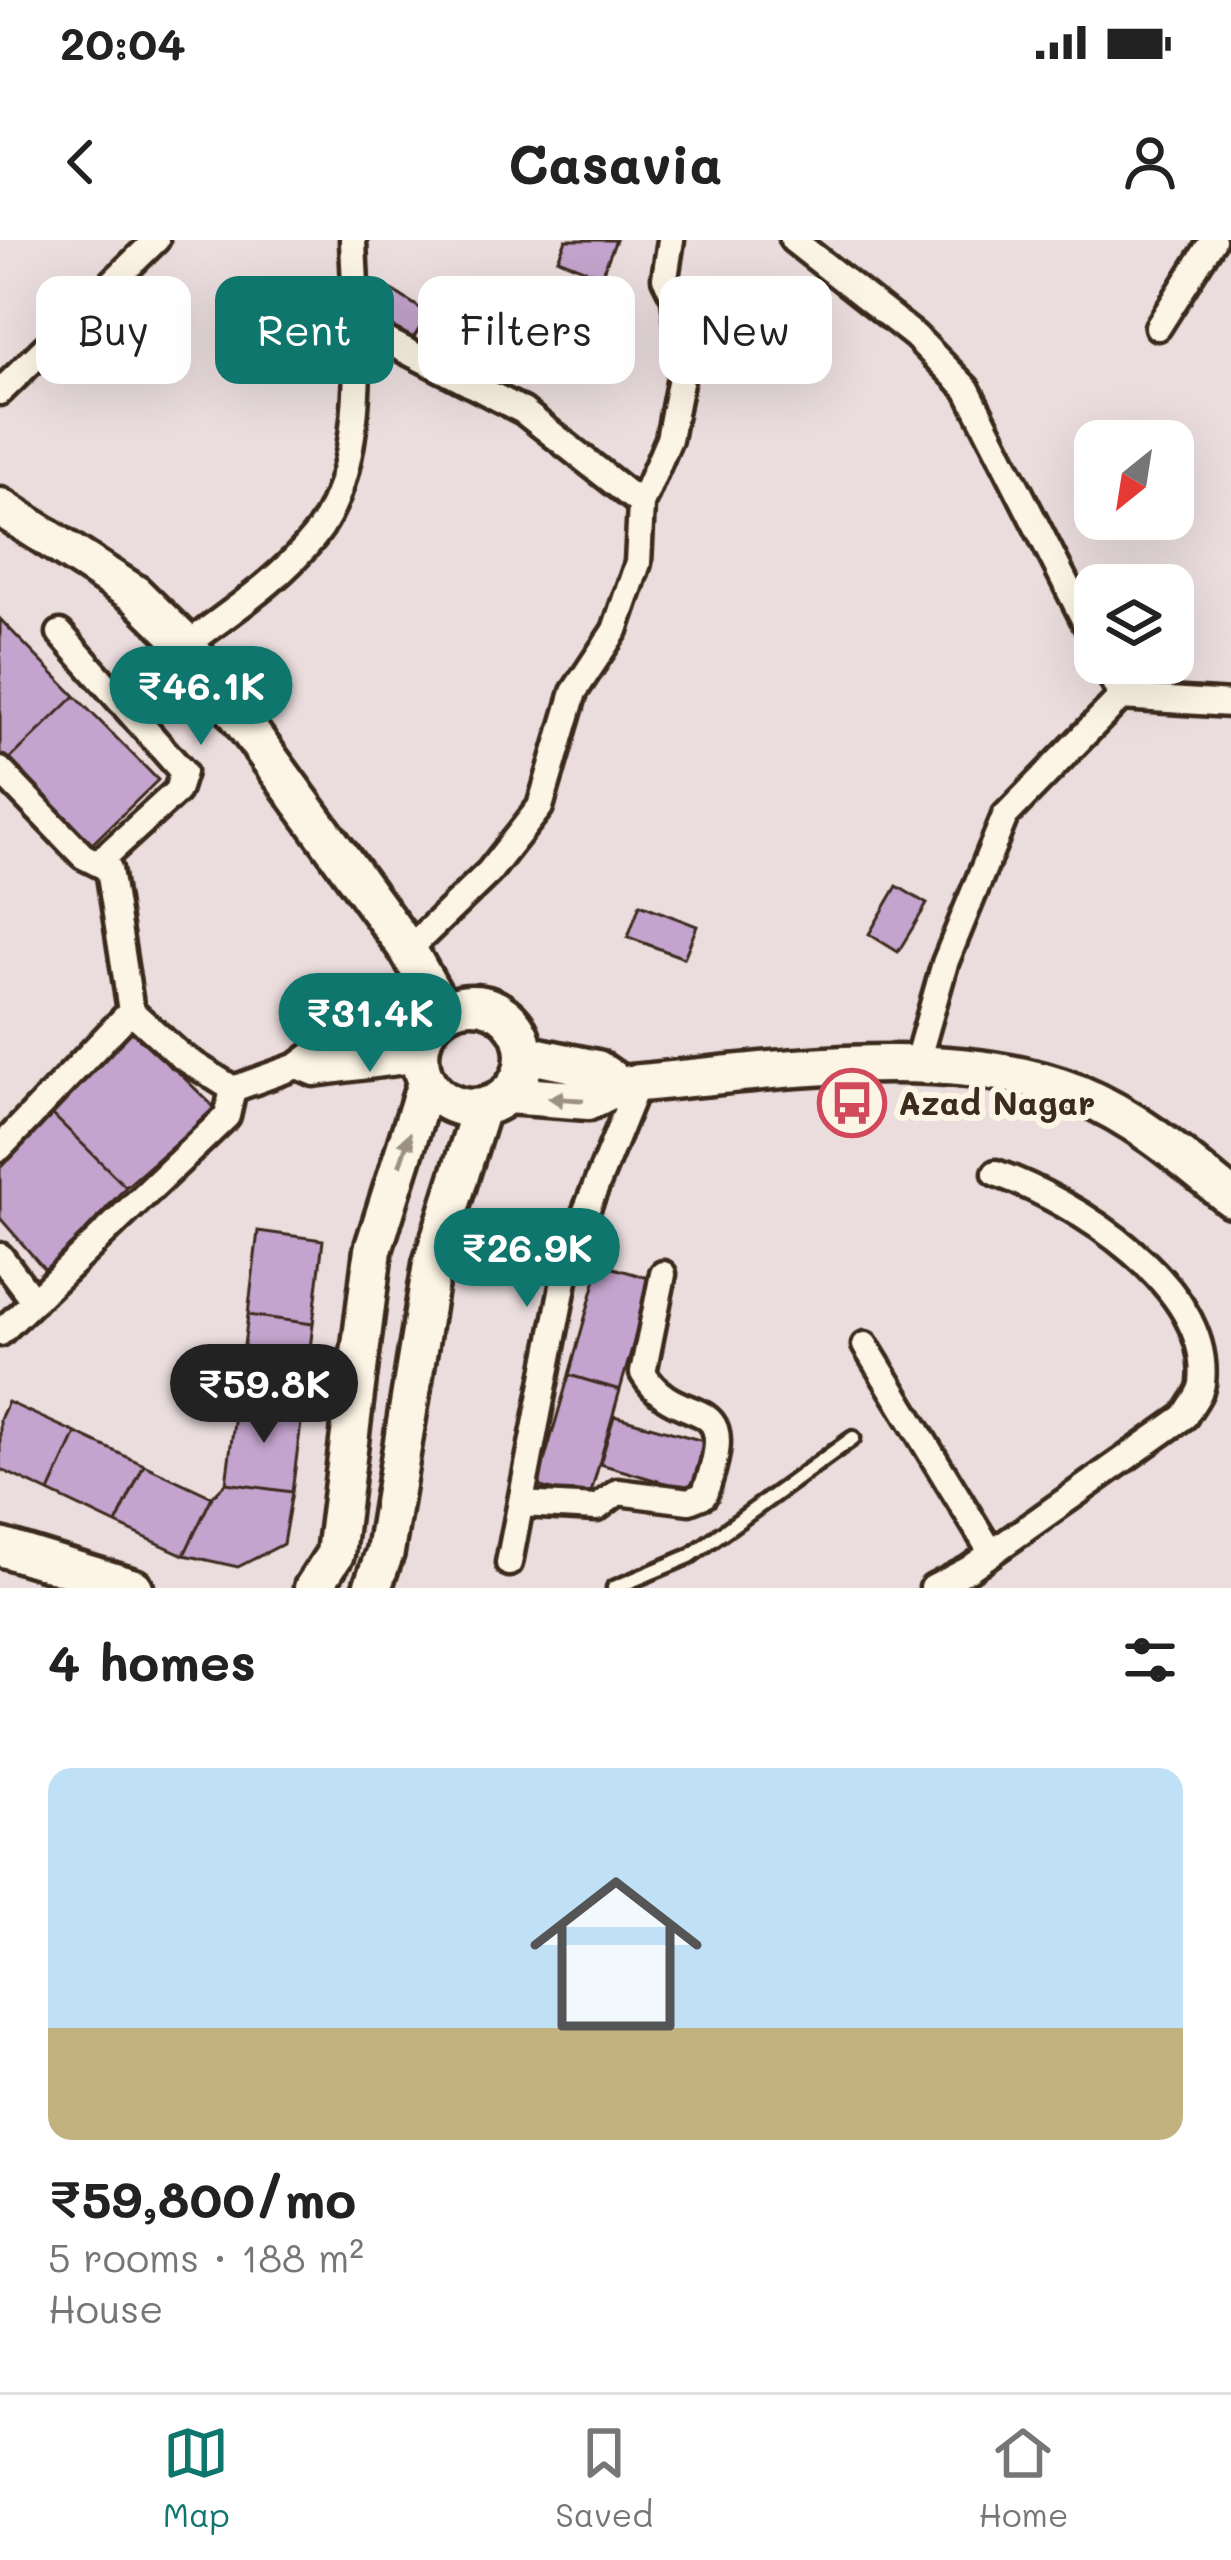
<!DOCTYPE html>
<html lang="en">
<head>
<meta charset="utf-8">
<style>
  :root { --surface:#fff; --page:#f6f6f6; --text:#222; --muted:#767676; --line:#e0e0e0; --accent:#0f766e }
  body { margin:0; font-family:Mali,sans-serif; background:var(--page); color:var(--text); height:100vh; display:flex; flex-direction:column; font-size:45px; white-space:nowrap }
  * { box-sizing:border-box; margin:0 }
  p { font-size:39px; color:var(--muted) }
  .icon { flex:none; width:66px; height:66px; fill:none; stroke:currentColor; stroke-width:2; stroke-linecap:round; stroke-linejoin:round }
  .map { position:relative; height:1348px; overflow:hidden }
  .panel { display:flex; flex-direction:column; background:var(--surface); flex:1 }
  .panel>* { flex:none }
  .guide { position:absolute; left:36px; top:36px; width:1161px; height:108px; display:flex; gap:24px }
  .needle { width:78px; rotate:210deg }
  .tools { position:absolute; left:1074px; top:180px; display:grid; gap:24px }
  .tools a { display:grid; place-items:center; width:120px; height:120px; border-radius:24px; background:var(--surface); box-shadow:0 12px 48px #0002; font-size:60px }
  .price { position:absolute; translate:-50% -102px; padding:0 27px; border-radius:42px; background:var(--accent); color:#fff; font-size:39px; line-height:78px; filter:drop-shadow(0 3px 6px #0008) }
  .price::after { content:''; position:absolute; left:50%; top:72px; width:36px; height:27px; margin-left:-18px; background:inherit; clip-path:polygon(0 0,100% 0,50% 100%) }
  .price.active { background:#222; color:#fff }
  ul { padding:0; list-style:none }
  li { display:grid; align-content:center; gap:24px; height:636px; padding:0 48px }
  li+li { border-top:3px solid var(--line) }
  li span { display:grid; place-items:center; height:372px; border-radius:24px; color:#555 }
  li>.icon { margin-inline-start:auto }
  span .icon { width:216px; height:216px; fill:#fffc; stroke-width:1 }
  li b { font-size:51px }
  h2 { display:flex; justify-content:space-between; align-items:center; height:144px; padding:0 48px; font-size:51px }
  .chip { padding:0 42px; border-radius:24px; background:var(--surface); box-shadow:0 12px 48px #0002; font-size:42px; line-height:108px }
  .chip.active { background:var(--accent); color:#fff }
  .status { display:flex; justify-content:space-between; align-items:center; height:84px; padding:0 60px; background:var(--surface); direction:ltr }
  .status svg { height:33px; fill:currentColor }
  header { display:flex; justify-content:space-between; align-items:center; height:156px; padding:0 48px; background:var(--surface); font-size:54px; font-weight:700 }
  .menu { display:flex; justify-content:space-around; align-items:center; height:168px; border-top:3px solid var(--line); background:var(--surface); font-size:33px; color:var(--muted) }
  .menu a { display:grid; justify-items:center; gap:6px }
  .menu .active { color:var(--accent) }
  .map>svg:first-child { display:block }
</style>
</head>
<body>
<div class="status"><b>20:04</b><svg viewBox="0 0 49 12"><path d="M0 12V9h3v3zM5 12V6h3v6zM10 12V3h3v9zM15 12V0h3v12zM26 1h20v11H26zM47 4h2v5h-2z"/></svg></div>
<header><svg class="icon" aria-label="back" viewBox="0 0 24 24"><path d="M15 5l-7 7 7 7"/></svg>Casavia<svg class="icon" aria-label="person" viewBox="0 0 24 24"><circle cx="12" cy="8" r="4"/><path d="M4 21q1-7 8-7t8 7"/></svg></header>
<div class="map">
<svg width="1231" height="1348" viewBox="0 0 1231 1348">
  <rect width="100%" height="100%" fill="#ebddde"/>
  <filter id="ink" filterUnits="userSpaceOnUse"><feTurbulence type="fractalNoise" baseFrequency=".00833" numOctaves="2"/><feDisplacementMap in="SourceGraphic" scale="24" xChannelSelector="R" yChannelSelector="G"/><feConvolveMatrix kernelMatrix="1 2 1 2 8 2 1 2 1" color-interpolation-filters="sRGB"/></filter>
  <g filter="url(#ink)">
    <path fill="#c4a4ce" stroke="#3b2a1e" stroke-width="3" d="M566,0H616L601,36L558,19Z
      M392,50L429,74L412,100L375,75Z
      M0,379L75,456L7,522L0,515Z
      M75,456L158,540L90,606L7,522Z
      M897,646L927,664L898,712L869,694Z
      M640,664L697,686L684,718L628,697Z
      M133,788L216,869L126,947L52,874Z
      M52,874L126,947L47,1032L0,978V928Z
      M258,991L323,1000L313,1084L248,1075Z
      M600,1024L652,1039L620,1150L569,1135Z
      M248,1075L313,1084L303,1168L237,1159Z
      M569,1135L620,1150L589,1260L537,1246Z
      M237,1159L303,1168L292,1252L226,1243Z
      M8,1162L76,1193L49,1252L0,1229V1179Z
      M614,1176L707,1202L692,1251L600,1224Z
      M76,1193L144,1225L116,1284L49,1252Z
      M144,1225L212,1257L184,1315L116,1284Z
      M226,1243L292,1252L283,1304L238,1327L184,1315L212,1257Z"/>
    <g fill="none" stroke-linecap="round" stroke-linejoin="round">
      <g stroke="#3b2a1e" stroke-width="21">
        <path id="lane" d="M614,1348L690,1316L853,1198"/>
      </g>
      <g stroke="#3b2a1e" stroke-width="33">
        <path id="street" d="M793,0L915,96L967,149L1095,401
          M358,86L523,171L641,264
          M1158,87L1213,0
          M0,152L156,0
          M60,393L183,532L177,551L98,623
          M187,405C230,372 280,340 314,297C371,226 356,86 353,0
          M1121,457L1231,464
          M0,530L83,616L109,629L131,771L181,816L233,849L297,826L313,814L424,797
          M408,710L489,632L540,567L574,452L615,390L638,323L641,264L669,199L683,127L675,58L665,38L671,0
          M916,825L945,723L1005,576L1121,457L1105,423
          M297,826L314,833L420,819
          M0,908L131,771
          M0,1016L34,1061
          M0,1093L227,876L233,849
          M865,1105L991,1312
          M521,1264L597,1268L618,1252L689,1261L704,1255C745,1143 679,1194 643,1133L663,1034
          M509,1323L570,1010L638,843
          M933,1348L969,1329L1185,1176C1190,1166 1201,1154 1202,1143C1213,1046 1074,961 996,933"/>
      </g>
      <g stroke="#3b2a1e" stroke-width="45">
        <path id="secondary" d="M0,267L135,354L187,405L408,710L443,772
          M420 816a52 52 0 1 1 104 0a52 52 0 1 1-104 0Z
          M525,814L597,829L620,845
          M507,855L589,861L620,845C761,833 946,800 1079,854C1137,878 1184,919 1231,958
          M0,1307L134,1348
          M313,1348L335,1314L373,1010L426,843
          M372,1348L385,1312L432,1024L481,868"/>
      </g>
      <use href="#lane" stroke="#fcf5e5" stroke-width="12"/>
      <use href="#street" stroke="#fcf5e5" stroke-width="24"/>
      <use href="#secondary" stroke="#fcf5e5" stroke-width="36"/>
    </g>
    <defs><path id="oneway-solid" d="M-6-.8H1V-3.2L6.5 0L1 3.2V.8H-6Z" transform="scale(3)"/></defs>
    <g fill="#9c9082">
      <use href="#oneway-solid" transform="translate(566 859) rotate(-176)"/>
      <use href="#oneway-solid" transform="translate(405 909) rotate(-72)"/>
    </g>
  </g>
  <defs>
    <g id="bus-ring" transform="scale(3.45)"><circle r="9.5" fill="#fcf5e5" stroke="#d1495b" stroke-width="1.5"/><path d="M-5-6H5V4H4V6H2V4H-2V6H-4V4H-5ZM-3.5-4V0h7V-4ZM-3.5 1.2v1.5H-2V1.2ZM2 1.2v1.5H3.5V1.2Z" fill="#d1495b"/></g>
  </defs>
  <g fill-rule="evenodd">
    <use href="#bus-ring" x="852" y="863"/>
  </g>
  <g text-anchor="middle" stroke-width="12" stroke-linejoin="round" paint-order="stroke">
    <g font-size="33" font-weight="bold" fill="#3b2a1e" stroke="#fcf5e5" text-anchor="start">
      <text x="898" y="875">Azad Nagar</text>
    </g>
  </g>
</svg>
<div class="tools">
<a><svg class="needle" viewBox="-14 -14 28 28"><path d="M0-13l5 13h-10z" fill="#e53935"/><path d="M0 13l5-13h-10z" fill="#767676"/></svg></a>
<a><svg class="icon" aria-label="layers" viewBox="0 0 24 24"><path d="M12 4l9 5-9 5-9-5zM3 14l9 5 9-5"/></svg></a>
</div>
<b class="price" style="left:201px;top:508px">₹46.1K</b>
<b class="price" style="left:370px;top:835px">₹31.4K</b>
<b class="price" style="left:527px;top:1070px">₹26.9K</b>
<b class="price active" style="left:264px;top:1206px">₹59.8K</b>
<div class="guide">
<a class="chip">Buy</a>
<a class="chip active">Rent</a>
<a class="chip">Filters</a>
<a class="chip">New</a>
</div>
</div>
<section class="panel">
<h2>4 homes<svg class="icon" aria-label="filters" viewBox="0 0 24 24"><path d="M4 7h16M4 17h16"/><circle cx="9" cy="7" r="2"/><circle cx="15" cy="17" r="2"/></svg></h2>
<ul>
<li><span style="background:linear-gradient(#bfe0f5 70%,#c2b280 0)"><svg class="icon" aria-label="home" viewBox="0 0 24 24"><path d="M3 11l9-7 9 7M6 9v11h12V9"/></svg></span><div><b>₹59,800/mo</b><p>5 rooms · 188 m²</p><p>House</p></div></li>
</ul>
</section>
<nav class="menu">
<a class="active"><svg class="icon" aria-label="map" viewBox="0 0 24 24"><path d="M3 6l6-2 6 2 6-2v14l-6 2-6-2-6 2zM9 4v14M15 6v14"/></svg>Map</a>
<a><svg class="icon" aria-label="saved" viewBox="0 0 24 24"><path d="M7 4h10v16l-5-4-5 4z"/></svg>Saved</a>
<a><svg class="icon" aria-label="home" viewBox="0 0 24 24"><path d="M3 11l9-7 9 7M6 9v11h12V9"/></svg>Home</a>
</nav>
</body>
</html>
